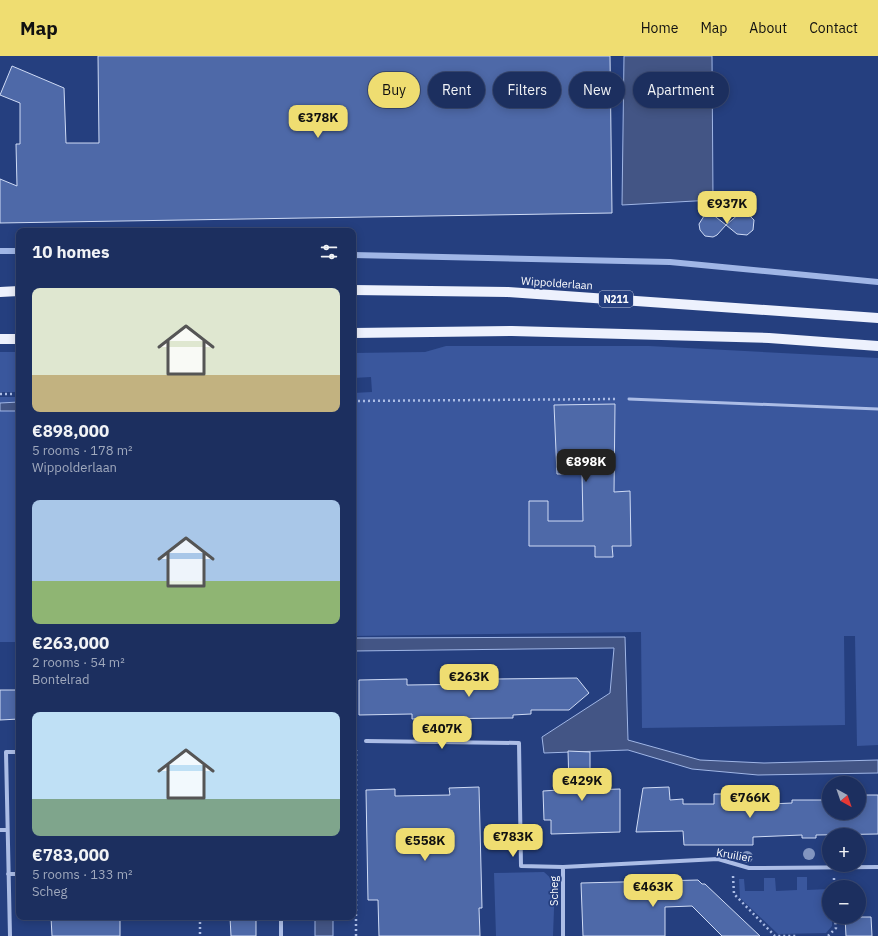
<!DOCTYPE html>
<html lang="en">
<head>
<meta charset="utf-8">
<style>
  :root { --surface:#1c2f5f; --page:#253765; --text:#f1f3f6; --muted:#a0a9bd; --line:#3a4a74; --accent:#efdd71 }
  body { margin:0; font-family:"IBM Plex Sans",sans-serif; background:var(--page); color:var(--text); height:100vh; display:flex; flex-direction:column; font-size:15px; white-space:nowrap }
  * { box-sizing:border-box; margin:0 }
  p { font-size:13px; color:var(--muted) }
  .icon { flex:none; width:22px; height:22px; fill:none; stroke:currentColor; stroke-width:2; stroke-linecap:round; stroke-linejoin:round }
  .map { position:relative; flex:1; overflow:hidden }
  .details { position:absolute; left:16px; top:172px; width:340px; height:692px; display:flex; flex-direction:column; background:var(--surface); border-radius:8px; box-shadow:0 2px 10px #0003,0 0 0 1px var(--line) }
  .details>* { flex:none }
  .hud { position:absolute; left:368px; top:16px; width:380px; height:36px; display:flex; gap:8px }
  .needle { width:26px; rotate:140deg }
  .controls { position:absolute; left:822px; top:720px; display:grid; gap:8px }
  .controls a { display:grid; place-items:center; width:44px; height:44px; border-radius:50%; background:var(--surface); box-shadow:0 2px 10px #0003,0 0 0 1px var(--line); font-size:20px }
  .price { position:absolute; translate:-50% -34px; padding:0 9px; border-radius:8px; background:var(--accent); color:#111; font-size:13px; line-height:26px; filter:drop-shadow(0 1px 2px #0008) }
  .price::after { content:''; position:absolute; left:50%; top:24px; width:12px; height:9px; margin-left:-6px; background:inherit; clip-path:polygon(0 0,100% 0,50% 100%) }
  .price.on { background:#222; color:#fff }
  ul { padding:0; list-style:none }
  li { display:grid; align-content:center; gap:8px; height:212px; padding:0 16px }
  li span { display:grid; place-items:center; height:124px; border-radius:8px; color:#555 }
  li>.icon { margin-inline-start:auto }
  span .icon { width:72px; height:72px; fill:#fffc; stroke-width:1 }
  li b { font-size:17px }
  h2 { display:flex; justify-content:space-between; align-items:center; height:48px; padding:0 16px; font-size:17px }
  .pill { padding:0 14px; border-radius:18px; background:var(--surface); box-shadow:0 2px 10px #0003,0 0 0 1px var(--line); font-size:14px; line-height:36px }
  .pill.on { background:var(--accent); color:#111 }
  header { display:flex; align-items:center; gap:24px; box-sizing:border-box; height:56px; padding:0 20px; background:var(--accent); color:#111 }
  header strong { font-size:19px }
  nav { display:flex; gap:22px; margin-inline-start:auto; font-size:14px }
  .map>svg:first-child { display:block }
</style>
</head>
<body>
<header>
<strong>Map</strong>
<nav><a>Home</a><a>Map</a><a>About</a><a>Contact</a></nav>
</header>
<div class="map">
<svg width="878" height="880" viewBox="0 0 878 880">
  <rect width="100%" height="100%" fill="#253f7f"/>
  <path fill="#3a579d" d="M446,290H649L878,302V689L857,690L855,580H844L845,669L642,672L641,576L353,580V337L372,336L371,321L353,322V297L425,296Z
    M19,296V336H0V296Z
    M0,341H19V586H0Z
    M544,816L555,826L553,880H496L494,817Z
    M797,821H807V834L829,833V861H832V870L826,877L778,878L740,842L739,823H744L745,835H764V822H775L776,835L797,834Z"/>
  <path fill="#435585" stroke="#a0b6e6" d="M624,0H712L713,144L622,149Z
    M19,346V355H0V347Z
    M625,581L628,684L700,704L764,707L878,704V717L758,719L692,713L628,694L544,697L542,681L610,637L614,592L353,595V582Z
    M315,861H333V880H315Z"/>
  <g fill="none" stroke-linecap="round" stroke-linejoin="round">
    <path stroke="#a0b6e6" stroke-width="6" d="M0,195H19
      M353,199L670,206L878,226"/>
  </g>
  <path fill="#4e69a8" stroke="#cfdbf5" d="M98,0H610L612,157L0,167V123L17,130L16,88H20V47L0,39L12,10L64,32L66,87H99Z
    M740,157L748,158L754,164L753,174L747,179L737,178L726,169L717,179L713,181L705,180L700,174L699,168L704,160L712,158L726,169Z
    M615,348L614,436L630,435L631,490H612L613,501H595V490H529V445H548V465H583L582,418H557L554,349Z
    M480,618H496V623L577,622L589,637L569,654H531V658L513,659V662L412,663V658L359,659V624L407,623V629L480,628Z
    M0,634H19V663L0,664Z
    M568,695L590,696V734L620,733V776L551,778V764H544L543,735L559,734V729L569,728Z
    M479,731L482,852H479L480,880H379L378,844H368L366,734L395,733V740L450,739L449,732Z
    M669,731L670,744L683,743V748H714V738H730V745H742L747,749L792,747V744H829V757H859L860,739H878V778L816,779V782H802V779L753,781V789H684L683,775L636,776L643,732Z
    M698,824L702,828H705L760,880H722L692,850L665,851V880H583L581,827Z
    M51,861H120V880H52Z
    M230,861H256V880H231Z
    M845,861H871L872,880H846Z"/>
  <g fill="none" stroke-linecap="round" stroke-linejoin="round">
    <path stroke="#acbde6" stroke-width="2.5" stroke-dasharray="2 3" stroke-linecap="butt" d="M0,338H19
      M353,345L618,343
      M733,820L734,838L775,880H798
      M834,822V831
      M200,861V880
      M356,880V694L359,692
      M828,880L836,872L835,861"/>
    <path stroke="#acbde6" stroke-width="3" d="M629,343L878,353"/>
    <path stroke="#acbde6" stroke-width="4" d="M366,685L519,687L521,810L563,811V880
      M0,774H7
      M563,811L718,803L749,812L878,811
      M8,818H19
      M281,861V880
      M10,880L6,696H19"/>
    <path stroke="#edf1fd" stroke-width="10" d="M353,234L508,236L878,262
      M0,236L19,235
      M353,277L512,275L769,282L878,290
      M0,283H19"/>
  </g>
  <g fill="#8295c0">
    <circle cx="809" cy="798" r="6"/>
    <circle cx="747" cy="801" r="6"/>
  </g>
  <g text-anchor="middle" stroke-width="3.5" stroke-linejoin="round" paint-order="stroke">
    <rect fill="#253f7f" stroke="#bec5d9" stroke-width="1" x="599" y="235" width="34" height="16" rx="3"/>
    <g font-size="10" font-weight="bold" fill="#fff">
      <text x="616" y="247">N211</text>
    </g>
    <g font-size="11" fill="#fff" stroke="#253f7f">
      <text transform="translate(557 227) rotate(4)" y="4">Wippolderlaan</text>
      <text transform="translate(734 799) rotate(10)" y="4">Kruilier</text>
      <text transform="translate(554 835) rotate(-90)" y="4">Scheg</text>
    </g>
  </g>
</svg>
<div class="controls">
<a><svg class="needle" viewBox="-14 -14 28 28"><path d="M0-13l5 13h-10z" fill="#e53935"/><path d="M0 13l5-13h-10z" fill="#a0a9bd"/></svg></a>
<a>+</a>
<a>−</a>
</div>
<b class="price" style="left:318px;top:83px">€378K</b>
<b class="price" style="left:727px;top:169px">€937K</b>
<b class="price on" style="left:586px;top:427px">€898K</b>
<b class="price" style="left:469px;top:642px">€263K</b>
<b class="price" style="left:442px;top:694px">€407K</b>
<b class="price" style="left:582px;top:746px">€429K</b>
<b class="price" style="left:750px;top:763px">€766K</b>
<b class="price" style="left:513px;top:802px">€783K</b>
<b class="price" style="left:425px;top:806px">€558K</b>
<b class="price" style="left:653px;top:852px">€463K</b>
<div class="hud">
<a class="pill on">Buy</a>
<a class="pill">Rent</a>
<a class="pill">Filters</a>
<a class="pill">New</a>
<a class="pill">Apartment</a>
</div>
<section class="details">
<h2>10 homes<svg class="icon" aria-label="filters" viewBox="0 0 24 24"><path d="M4 7h16M4 17h16"/><circle cx="9" cy="7" r="2"/><circle cx="15" cy="17" r="2"/></svg></h2>
<ul>
<li><span style="background:linear-gradient(#dfe7d0 70%,#c2b280 0)"><svg class="icon" aria-label="home" viewBox="0 0 24 24"><path d="M3 11l9-7 9 7M6 9v11h12V9"/></svg></span><div><b>€898,000</b><p>5 rooms · 178 m²</p><p>Wippolderlaan</p></div></li>
<li><span style="background:linear-gradient(#a9c7e8 65%,#8fb573 0)"><svg class="icon" aria-label="home" viewBox="0 0 24 24"><path d="M3 11l9-7 9 7M6 9v11h12V9"/></svg></span><div><b>€263,000</b><p>2 rooms · 54 m²</p><p>Bontelrad</p></div></li>
<li><span style="background:linear-gradient(#bfe0f5 70%,#7fa58c 0)"><svg class="icon" aria-label="home" viewBox="0 0 24 24"><path d="M3 11l9-7 9 7M6 9v11h12V9"/></svg></span><div><b>€783,000</b><p>5 rooms · 133 m²</p><p>Scheg</p></div></li>
</ul>
</section>
</div>
</body>
</html>
